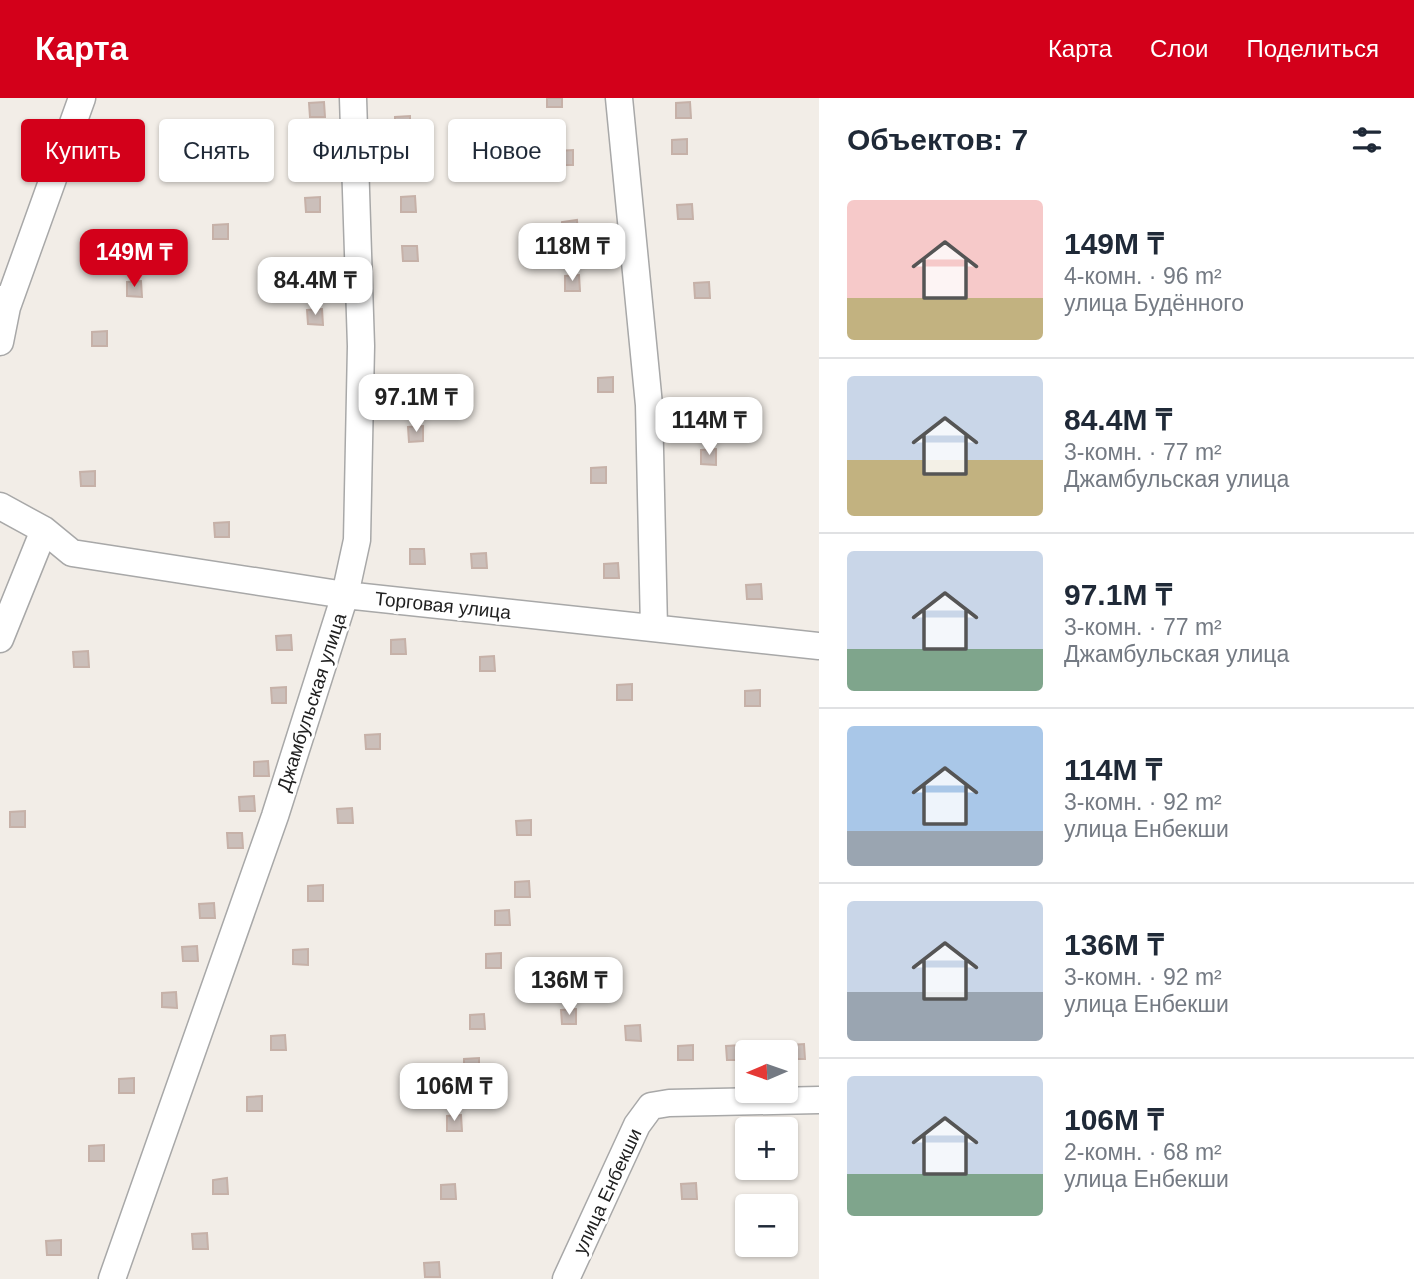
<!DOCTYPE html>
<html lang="ru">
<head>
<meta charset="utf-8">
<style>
  :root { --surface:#fff; --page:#f2f2f3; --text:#1f2937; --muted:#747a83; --line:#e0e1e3; --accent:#d3001a }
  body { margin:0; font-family:Helvetica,sans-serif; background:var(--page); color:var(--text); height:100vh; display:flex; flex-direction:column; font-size:26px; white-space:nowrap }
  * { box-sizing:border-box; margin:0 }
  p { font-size:23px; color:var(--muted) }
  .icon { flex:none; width:38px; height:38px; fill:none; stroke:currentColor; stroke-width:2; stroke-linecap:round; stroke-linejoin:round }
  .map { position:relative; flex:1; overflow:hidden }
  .details { display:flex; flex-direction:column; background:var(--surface); width:595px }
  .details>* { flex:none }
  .banner { position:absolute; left:21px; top:21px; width:665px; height:63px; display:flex; gap:14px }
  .needle { width:46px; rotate:268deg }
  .buttons { position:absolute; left:735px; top:942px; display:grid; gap:14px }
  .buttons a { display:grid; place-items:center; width:63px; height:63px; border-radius:7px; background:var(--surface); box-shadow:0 2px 5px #0004; font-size:35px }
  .price { position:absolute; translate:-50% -60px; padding:0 16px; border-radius:14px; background:#fff; color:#222; font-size:23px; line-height:46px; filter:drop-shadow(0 2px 4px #0008) }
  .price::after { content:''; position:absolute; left:50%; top:42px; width:21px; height:16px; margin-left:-10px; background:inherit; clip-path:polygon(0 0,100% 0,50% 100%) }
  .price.active { background:var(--accent); color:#fff }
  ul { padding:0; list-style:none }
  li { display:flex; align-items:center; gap:21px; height:175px; padding:0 28px }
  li+li { border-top:2px solid var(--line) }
  li span { display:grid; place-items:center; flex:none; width:196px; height:140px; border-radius:7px; color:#555 }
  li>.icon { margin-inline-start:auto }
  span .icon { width:84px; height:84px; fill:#fffc; stroke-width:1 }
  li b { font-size:30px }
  h2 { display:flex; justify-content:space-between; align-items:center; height:84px; padding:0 28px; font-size:30px }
  .chip { padding:0 24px; border-radius:7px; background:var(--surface); box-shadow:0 2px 5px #0004; font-size:24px; line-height:63px }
  .chip.active { background:var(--accent); color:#fff }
  header { display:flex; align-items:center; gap:42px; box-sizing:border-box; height:98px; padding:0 35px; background:var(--accent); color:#fff }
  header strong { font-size:33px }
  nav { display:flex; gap:38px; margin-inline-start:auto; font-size:24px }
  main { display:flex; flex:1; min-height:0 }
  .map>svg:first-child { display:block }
</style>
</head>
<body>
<header>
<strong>Карта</strong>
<nav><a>Карта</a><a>Слои</a><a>Поделиться</a></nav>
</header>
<main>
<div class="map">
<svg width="819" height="1181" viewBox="0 0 819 1181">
  <rect width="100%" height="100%" fill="#f2ede7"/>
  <path fill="#cbbfba" stroke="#c6b1a8" stroke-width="2" d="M547,0H562V9H547Z
    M324,4L325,19H310L309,5Z
    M690,4L691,20H676V5Z
    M410,18V34L395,33V19Z
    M687,41V56H672V42Z
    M573,52V67H559L558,53Z
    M415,98L416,114H401V99Z
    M320,99V114H306L305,100Z
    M692,106L693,121H678L677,107Z
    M577,122L578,138H563L562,124Z
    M228,126V141H213V127Z
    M402,148H417L418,163H403Z
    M579,177L580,193H565V178Z
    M141,183L142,199L127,198V184Z
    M709,184L710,200H695L694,185Z
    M322,211L323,227L308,226L307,212Z
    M107,233V248H92V234Z
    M613,279V294H598V280Z
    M432,280V296H417V281Z
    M712,302L713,318H698V303Z
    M423,328V343L409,344L408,329Z
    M716,351V367L701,366V352Z
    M606,369V385H591V370Z
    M95,373V388H81L80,374Z
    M229,424V439H215L214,425Z
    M410,451H424L425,466H410Z
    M486,455L487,470H472L471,456Z
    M618,465L619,480H604V466Z
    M761,486L762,501H747L746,487Z
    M291,537L292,552H277L276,538Z
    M405,541L406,556H391V542Z
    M88,553L89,569H74L73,554Z
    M494,558L495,573H480V559Z
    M632,586V602H617V587Z
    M286,589V605H272L271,590Z
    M760,592V608H745V593Z
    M380,636V651H366L365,637Z
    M268,663L269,678H254V664Z
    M254,698L255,713H240L239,699Z
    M352,710L353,725H338L337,711Z
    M25,713V729H10V714Z
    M531,722V737H517L516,723Z
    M227,735H242L243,750H228Z
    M529,783L530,799H515V784Z
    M323,787V803H308V788Z
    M214,805L215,820H200L199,806Z
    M509,812L510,827H495V813Z
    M197,848L198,863H183L182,849Z
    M308,851V867L293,866V852Z
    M501,855V870H486V856Z
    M176,894L177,910L162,909V895Z
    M576,911V926H562L561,912Z
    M484,916L485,931H470V917Z
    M640,927L641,943L626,942L625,928Z
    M285,937L286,952H271V938Z
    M804,946L805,961H790V947Z
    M693,947V962H678V948Z
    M741,947V962H727L726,948Z
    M479,960V975H464V961Z
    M134,980V995H119V981Z
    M262,998V1013H247V999Z
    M461,1017L462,1033H447V1018Z
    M104,1047V1063H89V1048Z
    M227,1080L228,1096H213V1082Z
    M696,1085L697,1101H682L681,1086Z
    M455,1086L456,1101H441V1087Z
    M207,1135L208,1151H193L192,1136Z
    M61,1142V1157H47L46,1143Z
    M439,1164L440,1179H425L424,1165Z"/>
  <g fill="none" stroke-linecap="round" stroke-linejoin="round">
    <g stroke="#a8a8a8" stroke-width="29">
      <path id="minor" d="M619,0L649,307L654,530
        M0,201L7,209L0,244
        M7,209L82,0
        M0,408L44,432L72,455L345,497L819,548
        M0,541L44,432
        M112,1181L275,718L345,497L357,442L361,248L353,0
        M566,1181L637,1027L651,1008L669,1005L819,1002"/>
    </g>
    <use href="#minor" stroke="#fff" stroke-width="26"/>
  </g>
  <g text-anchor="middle" stroke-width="6" stroke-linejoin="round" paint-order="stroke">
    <g font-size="19" fill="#212121" stroke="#fff">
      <text transform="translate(443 507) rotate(6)" y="7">Торговая улица</text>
      <text transform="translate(311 604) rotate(-72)" y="7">Джамбульская улица</text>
      <text transform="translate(607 1093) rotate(-65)" y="7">улица Енбекши</text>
    </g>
  </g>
</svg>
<div class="buttons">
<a><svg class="needle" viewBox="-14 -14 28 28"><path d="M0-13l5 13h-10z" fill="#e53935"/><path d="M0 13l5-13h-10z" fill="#747a83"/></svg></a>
<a>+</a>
<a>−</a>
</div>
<b class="price" style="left:572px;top:185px">118M ₸</b>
<b class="price active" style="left:134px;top:191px">149M ₸</b>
<b class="price" style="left:315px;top:219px">84.4M ₸</b>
<b class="price" style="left:416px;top:336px">97.1M ₸</b>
<b class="price" style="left:709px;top:359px">114M ₸</b>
<b class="price" style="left:569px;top:919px">136M ₸</b>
<b class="price" style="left:454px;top:1025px">106M ₸</b>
<div class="banner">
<a class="chip active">Купить</a>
<a class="chip">Снять</a>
<a class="chip">Фильтры</a>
<a class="chip">Новое</a>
</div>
</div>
<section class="details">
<h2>Объектов: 7<svg class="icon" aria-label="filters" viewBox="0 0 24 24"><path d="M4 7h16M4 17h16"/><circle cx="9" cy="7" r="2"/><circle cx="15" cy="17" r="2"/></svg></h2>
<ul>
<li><span style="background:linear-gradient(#f6c9c9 70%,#c2b280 0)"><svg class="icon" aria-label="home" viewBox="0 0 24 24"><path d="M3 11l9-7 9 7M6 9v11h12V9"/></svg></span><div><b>149M ₸</b><p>4-комн. · 96 m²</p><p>улица Будённого</p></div></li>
<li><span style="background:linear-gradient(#c9d6e8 60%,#c2b280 0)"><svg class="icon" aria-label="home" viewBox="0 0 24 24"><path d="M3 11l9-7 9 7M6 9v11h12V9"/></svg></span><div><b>84.4M ₸</b><p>3-комн. · 77 m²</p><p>Джамбульская улица</p></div></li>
<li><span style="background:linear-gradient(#c9d6e8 70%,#7fa58c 0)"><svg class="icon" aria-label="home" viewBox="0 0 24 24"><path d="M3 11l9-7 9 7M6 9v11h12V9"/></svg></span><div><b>97.1M ₸</b><p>3-комн. · 77 m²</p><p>Джамбульская улица</p></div></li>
<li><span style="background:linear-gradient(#a9c7e8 75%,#9aa5b1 0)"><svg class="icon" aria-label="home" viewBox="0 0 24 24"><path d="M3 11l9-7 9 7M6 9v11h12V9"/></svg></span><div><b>114M ₸</b><p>3-комн. · 92 m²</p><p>улица Енбекши</p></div></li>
<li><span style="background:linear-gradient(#c9d6e8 65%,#9aa5b1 0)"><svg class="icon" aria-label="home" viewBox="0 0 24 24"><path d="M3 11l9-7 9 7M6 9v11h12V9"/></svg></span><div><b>136M ₸</b><p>3-комн. · 92 m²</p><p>улица Енбекши</p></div></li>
<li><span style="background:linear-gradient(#c9d6e8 70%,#7fa58c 0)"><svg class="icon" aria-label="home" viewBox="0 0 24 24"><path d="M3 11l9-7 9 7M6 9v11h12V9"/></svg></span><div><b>106M ₸</b><p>2-комн. · 68 m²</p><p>улица Енбекши</p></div></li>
</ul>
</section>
</main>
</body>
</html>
